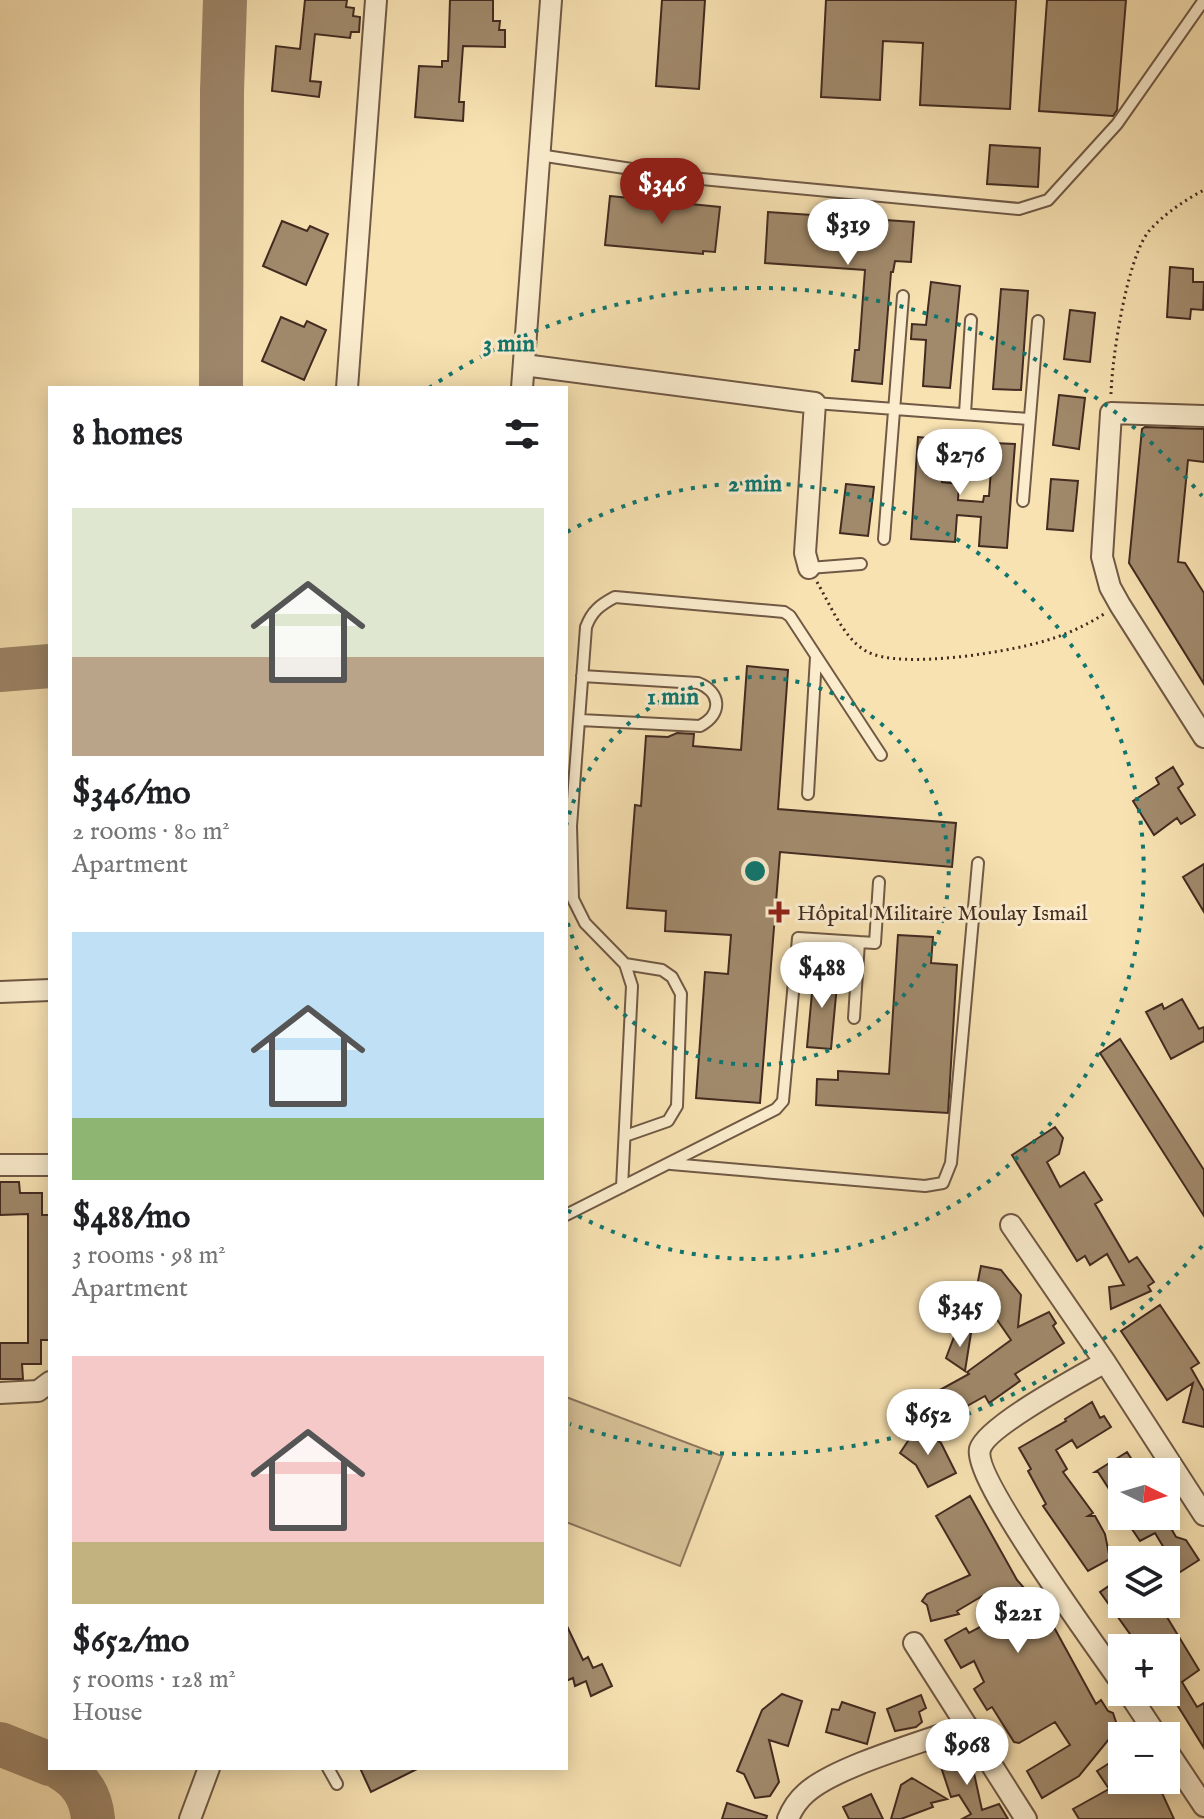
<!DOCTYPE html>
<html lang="en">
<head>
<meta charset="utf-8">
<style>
  :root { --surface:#fff; --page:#f2f2f2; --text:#202124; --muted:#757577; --accent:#8f2418 }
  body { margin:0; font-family:"IM FELL English",serif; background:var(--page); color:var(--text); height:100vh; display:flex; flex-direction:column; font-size:30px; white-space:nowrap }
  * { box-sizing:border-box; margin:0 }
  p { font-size:26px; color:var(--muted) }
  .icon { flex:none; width:44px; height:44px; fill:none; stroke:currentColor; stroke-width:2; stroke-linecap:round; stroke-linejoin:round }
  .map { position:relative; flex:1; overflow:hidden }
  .panel { position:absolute; left:48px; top:386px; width:520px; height:1384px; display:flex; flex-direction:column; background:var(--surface); border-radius:0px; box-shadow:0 4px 20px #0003 }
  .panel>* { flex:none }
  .needle { width:52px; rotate:95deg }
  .tools { position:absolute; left:1108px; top:1458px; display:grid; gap:16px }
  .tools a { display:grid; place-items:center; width:72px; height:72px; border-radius:0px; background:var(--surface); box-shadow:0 4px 20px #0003; font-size:40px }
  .price { position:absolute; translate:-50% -68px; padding:0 18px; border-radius:28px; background:#fff; color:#222; font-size:26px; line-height:52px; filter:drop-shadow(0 2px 4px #0008) }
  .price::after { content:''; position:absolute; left:50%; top:48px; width:24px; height:18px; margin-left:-12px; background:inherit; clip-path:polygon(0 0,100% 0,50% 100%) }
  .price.active { background:var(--accent); color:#fff }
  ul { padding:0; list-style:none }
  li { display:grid; align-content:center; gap:16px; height:424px; padding:0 24px }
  li span { display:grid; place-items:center; height:248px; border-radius:0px; color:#555 }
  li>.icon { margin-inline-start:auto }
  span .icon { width:144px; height:144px; fill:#fffc; stroke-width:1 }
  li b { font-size:34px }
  h2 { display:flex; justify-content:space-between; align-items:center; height:96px; padding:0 24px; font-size:34px }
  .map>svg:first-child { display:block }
</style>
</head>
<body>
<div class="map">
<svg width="1204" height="1819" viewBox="0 0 1204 1819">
  <rect width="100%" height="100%" fill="#f8e2b2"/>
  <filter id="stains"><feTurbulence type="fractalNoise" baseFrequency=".0025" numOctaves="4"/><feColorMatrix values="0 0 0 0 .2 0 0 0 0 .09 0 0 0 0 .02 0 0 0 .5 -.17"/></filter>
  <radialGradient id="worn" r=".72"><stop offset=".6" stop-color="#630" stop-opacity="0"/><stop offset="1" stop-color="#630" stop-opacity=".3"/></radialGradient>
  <path fill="#d9c399" stroke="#8e775d" stroke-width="2" d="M566,1397L722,1456L680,1566L566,1522Z"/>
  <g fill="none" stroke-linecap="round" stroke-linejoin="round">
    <path stroke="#9d866a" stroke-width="44" d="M221,388L222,91L225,0
      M0,670L50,666
      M0,1744L50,1764
      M60,1768C81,1780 91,1796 93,1819"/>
  </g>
  <path fill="#a18a6c" stroke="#422b21" stroke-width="2" d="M305,0H347L346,7L354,8L353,16L360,17L359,32H351L350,38L315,34L310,81L321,82L319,97L272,91L276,46L300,49Z
    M450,0H493V21H500L499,30H505V47L463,46L459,102H464L463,121L415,117L419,66L442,67V61H448Z
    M662,0H705L699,89L656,86Z
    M826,0H1016L1010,109L920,105L923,43L883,41L880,100L821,97Z
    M1047,0H1126L1117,110L1113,116L1039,111Z
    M990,145L1040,148L1038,187L987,184Z
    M610,196L720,207L715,252L703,251V254L605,245Z
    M768,212L914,222L911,262L895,261L893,272H891L882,384L852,381L855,350H859L865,270L765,263Z
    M282,221L307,231L310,226L328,234L306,285L263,266Z
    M1170,267L1193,269V282H1204L1203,310L1191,309L1190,319L1167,317Z
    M931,282L960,286L950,388L923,386L926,340L911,339L912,324L926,325Z
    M1001,289L1028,291L1021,390L993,389Z
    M1070,310L1095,313L1090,362L1064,359Z
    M281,317L304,327L307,321L326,330L304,380L262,361Z
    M1059,395L1085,398L1079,449L1053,445Z
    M1145,427L1204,429V462L1188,460L1178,562L1185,563L1204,593V684L1129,563L1142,429Z
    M918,437L947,440L942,482L959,484L958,500L983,502L984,496H989L993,443L1015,444L1007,548L979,546L981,517L957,515L955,542L911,539Z
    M1051,479L1078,481L1073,531L1047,529Z
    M846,484L874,487L868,536L840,533Z
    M747,666L788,670L778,809L956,823L952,867L780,852L760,1103L696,1098L705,972L728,974L731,935L665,931L666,911L627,908L635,805L641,806L646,736L668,737L677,733L694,734L693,746L741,750Z
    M1173,767L1183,784L1178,788L1195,815L1181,824L1177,818L1154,835L1133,801L1159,784L1156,778Z
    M1204,864V912L1183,877Z
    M898,935L933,937L931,963L957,965L948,1113L816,1105L817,1079L838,1080V1071L889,1074Z
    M814,971L838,974L831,1049L807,1047Z
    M1182,999L1199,1029L1204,1027V1041L1171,1059L1146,1012L1162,1004L1164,1009Z
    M1120,1039L1204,1170V1216L1100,1053Z
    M1055,1127L1063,1138L1059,1154L1047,1162L1060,1187L1084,1172L1102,1200L1095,1204L1129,1262L1137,1257L1154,1282L1148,1286L1151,1291L1111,1309L1109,1287L1124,1285L1107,1254L1090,1265L1085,1256L1077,1261L1012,1155Z
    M0,1182H19L20,1193H42V1215H50V1340H41V1364H22L23,1379H0V1343H28V1214L0,1215Z
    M981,1266L1001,1270L1021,1295L1018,1327L1049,1312L1056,1323L1053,1326L1064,1343L1015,1374L1020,1381L989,1403L985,1396L960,1410L959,1421L952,1430L943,1429L929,1405L941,1398L938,1391L969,1374L967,1372L1011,1340L993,1314L972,1311Z
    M1160,1305L1199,1363L1191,1368L1204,1391V1427L1183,1422L1193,1383L1167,1400L1121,1331Z
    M957,1329L971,1333L965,1371L946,1358Z
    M1092,1402L1100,1418L1104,1416L1111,1427L1077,1448L1072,1440L1056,1450L1067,1469L1063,1472L1093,1513L1088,1516H1095L1105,1534L1110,1559L1088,1571L1043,1506L1046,1504L1028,1471L1031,1469L1019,1448L1066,1421L1065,1419Z
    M918,1426L941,1443L956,1473L928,1487L916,1465L900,1453Z
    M1127,1452L1140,1472H1122V1509L1098,1472H1095Z
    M970,1496L1017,1580L1024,1588L1036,1592L1030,1632L1050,1620L1096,1704L1101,1700L1108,1711L1113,1713L1118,1728L1079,1776L1042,1798L1027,1771L1070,1745L1055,1722L1019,1743L1014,1742L992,1707L987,1710L974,1689L984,1682L974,1661L961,1668L945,1640L966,1628L969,1633L999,1617L995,1611L1012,1600L992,1605L984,1595L957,1611L959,1614L931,1621L927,1605L922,1601L927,1594L970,1575L936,1516Z
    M1123,1516H1164L1176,1537L1186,1540L1199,1560L1166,1581V1560H1147L1164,1548L1155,1533L1140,1541Z
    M1122,1577V1604H1159L1199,1670L1182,1682L1197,1707L1204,1703V1748L1166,1687V1648H1140L1100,1592Z
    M566,1624L583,1660L588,1657L593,1668L602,1664L612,1686L591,1696L586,1681L575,1686L573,1678L566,1681Z
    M782,1694L802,1701L788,1746L769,1740L779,1782L770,1796L755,1798L744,1774L737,1771L762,1710Z
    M921,1695L926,1708L919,1712L922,1722L916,1727L895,1731L887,1709Z
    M842,1702L875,1713L867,1744L826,1732L832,1709L839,1710Z
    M955,1753L972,1764L982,1810L999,1804L1008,1819H962L971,1814L959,1795L951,1797L938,1758Z
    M1122,1755V1780H1156L1174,1819H1079L1073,1809L1109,1789L1097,1771Z
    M360,1768H419L371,1792Z
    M912,1778L947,1799L931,1803L933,1807L901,1819H891L901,1785Z
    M871,1794L883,1819H849L843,1807Z
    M727,1803L767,1816L766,1819H722Z"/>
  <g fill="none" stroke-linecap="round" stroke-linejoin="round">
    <g stroke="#705945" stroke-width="14">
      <path id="service" d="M539,155L691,178L1019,209L1048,200L1117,124L1204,0
        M815,403L1028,419
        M965,413L971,320
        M1023,501L1038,321
        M884,539L903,296
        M809,568L861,564
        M580,720L700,726C723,714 721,692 698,683L582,676
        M808,794L816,657
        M566,825L571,826L573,899L585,923L625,964L632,986L622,1187
        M571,826L586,627C592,611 600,605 615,597L784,612L790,616L881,755
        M859,942L875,943L879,882
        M625,1136L668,1121L677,1106L681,994L672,977L662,970L625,964
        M671,1164L925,1186L943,1183L951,1163L978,863
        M566,1215L776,1109L783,1101L798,938L859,942L854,1018
        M328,1768L337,1784"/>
    </g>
    <g stroke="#705945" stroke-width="24">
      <path id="minor" d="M524,365L815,403L805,553L809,568
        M347,388L376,0
        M522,388L551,0
        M1204,416L1111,413L1102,557L1110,587L1120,605L1204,737
        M0,992L50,990
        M0,1165H50
        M1011,1225L1105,1362L1204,1515
        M1105,1362C1081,1376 987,1426 980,1449C972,1478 1099,1650 1122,1684
        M0,1393L38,1391L50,1382
        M914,1643L1026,1819
        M1128,1692L1157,1736
        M1166,1749L1204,1806
        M190,1819L209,1768
        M788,1819C792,1809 798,1800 806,1793C836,1766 926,1741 967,1726"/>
    </g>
    <path stroke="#422b21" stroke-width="3" stroke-dasharray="2 4" stroke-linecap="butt" d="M1111,394C1112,357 1127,258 1149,231C1164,214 1185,200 1204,190
      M817,582C830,604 843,638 866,651C899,671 1018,651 1054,638C1072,632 1088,624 1104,614"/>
    <use href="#service" stroke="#faeccd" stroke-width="10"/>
    <use href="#minor" stroke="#faeccd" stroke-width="20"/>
  </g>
  <g fill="none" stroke="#0f766e" stroke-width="4" stroke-dasharray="4 8">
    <path d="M566 826A194 194 0 1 1 566 916"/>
    <path d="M567 532A388 388 0 1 1 567 1210"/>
    <path d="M1202 1246A583 583 0 0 1 570 1424M429 388A583 583 0 0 1 1202 496"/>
  </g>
  <path fill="#8f2418" stroke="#faeccd" stroke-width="3" d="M775 900h8v8h8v8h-8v8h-8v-8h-8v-8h8z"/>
  <g text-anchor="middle" stroke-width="6" stroke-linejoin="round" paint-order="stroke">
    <g font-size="22" fill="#422b21" stroke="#faeccd" text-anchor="start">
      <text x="797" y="920">Hôpital Militaire Moulay Ismail</text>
    </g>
  </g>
  <circle cx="755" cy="871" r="12" fill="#0f766e" stroke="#faeccd" stroke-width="4"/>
  <g font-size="24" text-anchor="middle" font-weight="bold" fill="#0f766e" stroke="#faeccd" stroke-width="6" stroke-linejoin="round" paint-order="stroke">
    <text x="509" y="351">3 min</text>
    <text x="755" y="491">2 min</text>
    <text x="673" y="704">1 min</text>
  </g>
  <rect width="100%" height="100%" filter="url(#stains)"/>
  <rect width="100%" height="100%" fill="url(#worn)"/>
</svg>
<div class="tools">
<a><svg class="needle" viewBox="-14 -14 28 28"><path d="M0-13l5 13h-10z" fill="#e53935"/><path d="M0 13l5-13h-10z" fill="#757577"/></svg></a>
<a><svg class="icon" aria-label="layers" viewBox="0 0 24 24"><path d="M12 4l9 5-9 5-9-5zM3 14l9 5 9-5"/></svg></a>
<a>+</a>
<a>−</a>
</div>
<b class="price active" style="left:662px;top:226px">$346</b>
<b class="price" style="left:848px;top:267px">$319</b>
<b class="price" style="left:960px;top:497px">$276</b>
<b class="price" style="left:822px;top:1010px">$488</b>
<b class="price" style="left:960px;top:1349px">$345</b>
<b class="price" style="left:928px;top:1457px">$652</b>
<b class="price" style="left:1018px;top:1655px">$221</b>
<b class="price" style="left:967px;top:1787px">$968</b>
<section class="panel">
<h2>8 homes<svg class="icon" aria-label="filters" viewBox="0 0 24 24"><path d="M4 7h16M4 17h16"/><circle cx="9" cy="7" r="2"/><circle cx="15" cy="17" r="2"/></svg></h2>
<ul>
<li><span style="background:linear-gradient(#dfe7d0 60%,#b9a48a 0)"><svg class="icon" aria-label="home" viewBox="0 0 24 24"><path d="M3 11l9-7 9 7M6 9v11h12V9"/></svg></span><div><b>$346/mo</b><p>2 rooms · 80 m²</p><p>Apartment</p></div></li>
<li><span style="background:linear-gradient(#bfe0f5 75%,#8fb573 0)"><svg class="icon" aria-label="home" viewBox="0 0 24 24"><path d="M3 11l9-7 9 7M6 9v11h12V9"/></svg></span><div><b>$488/mo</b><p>3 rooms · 98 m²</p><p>Apartment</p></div></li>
<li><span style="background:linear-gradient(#f6c9c9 75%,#c2b280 0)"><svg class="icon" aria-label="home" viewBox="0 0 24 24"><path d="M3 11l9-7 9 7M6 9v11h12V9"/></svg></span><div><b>$652/mo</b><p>5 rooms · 128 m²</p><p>House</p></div></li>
</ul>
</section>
</div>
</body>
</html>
